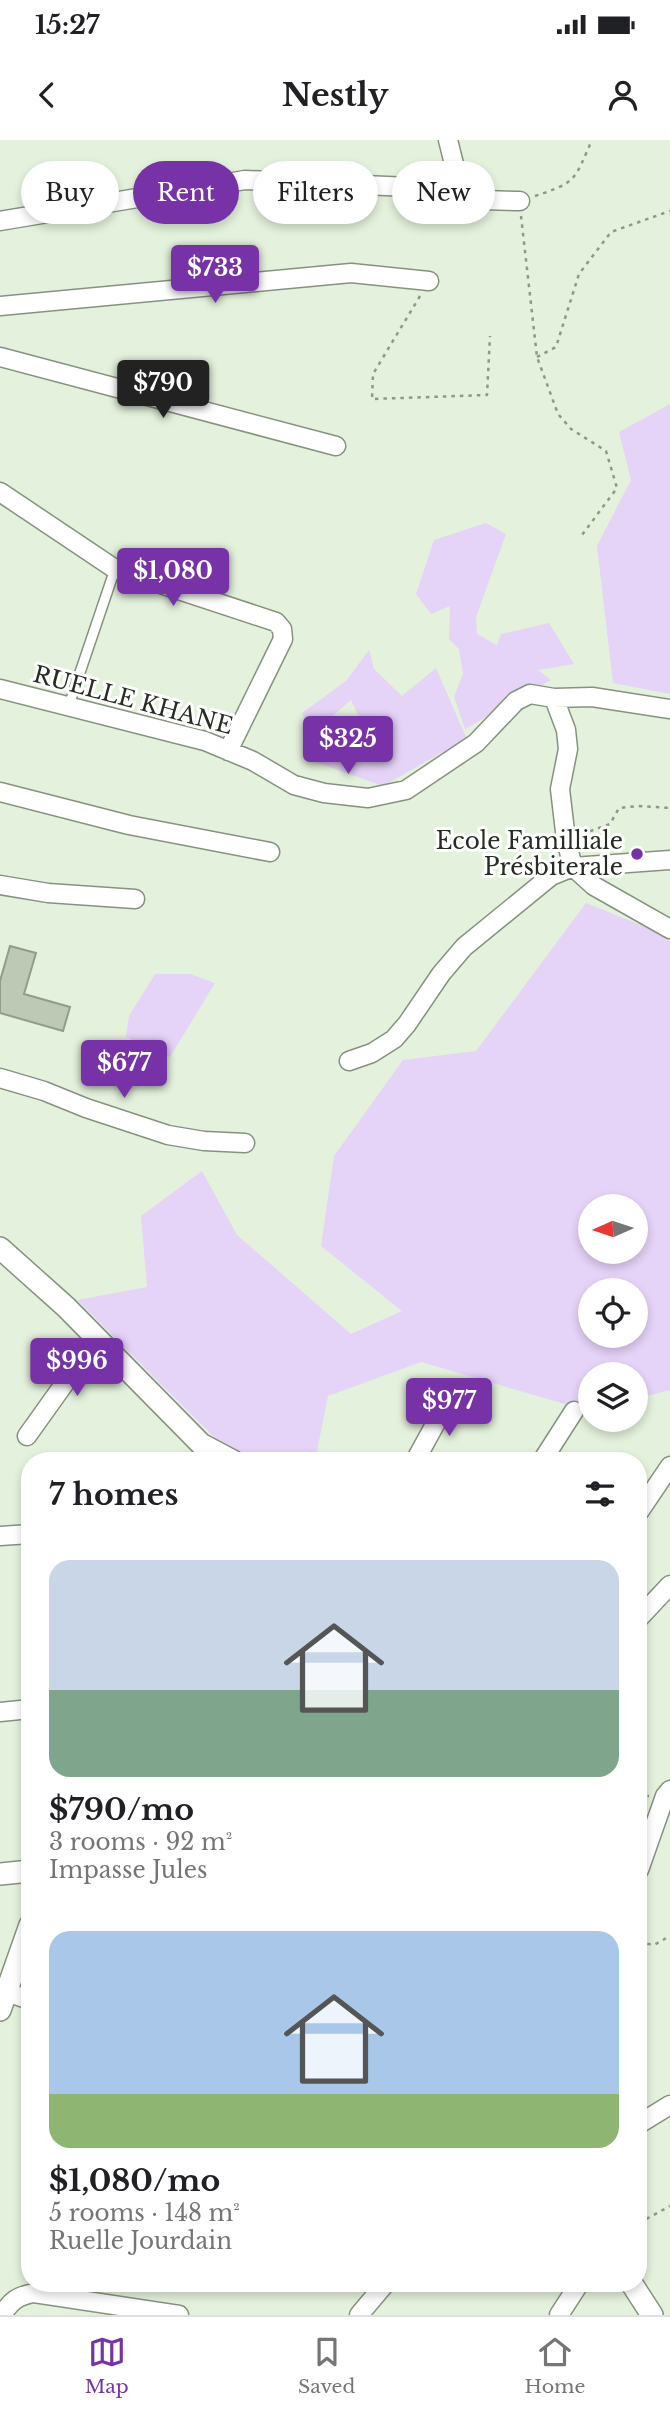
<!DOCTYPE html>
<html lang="en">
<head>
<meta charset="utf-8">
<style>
  :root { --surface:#fff; --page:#f6f6f6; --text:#202124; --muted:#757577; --line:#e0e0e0; --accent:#7632a6 }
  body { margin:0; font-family:"Libre Baskerville",serif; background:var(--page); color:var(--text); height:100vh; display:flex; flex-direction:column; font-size:26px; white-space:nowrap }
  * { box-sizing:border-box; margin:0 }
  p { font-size:23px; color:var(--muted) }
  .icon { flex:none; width:38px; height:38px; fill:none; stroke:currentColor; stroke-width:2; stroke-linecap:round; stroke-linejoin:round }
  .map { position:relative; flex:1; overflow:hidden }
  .side { position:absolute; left:21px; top:1312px; width:626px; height:840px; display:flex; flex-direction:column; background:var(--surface); border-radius:28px; box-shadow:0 4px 10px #0003 }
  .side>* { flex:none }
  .banner { position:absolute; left:21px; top:21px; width:628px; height:63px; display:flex; gap:14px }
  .needle { width:46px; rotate:267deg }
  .tools { position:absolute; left:578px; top:1054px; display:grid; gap:14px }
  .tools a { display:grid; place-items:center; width:70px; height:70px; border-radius:50%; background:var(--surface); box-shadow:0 4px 10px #0003; font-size:35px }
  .price { position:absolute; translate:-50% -60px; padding:0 16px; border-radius:7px; background:var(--accent); color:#fff; font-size:23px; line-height:46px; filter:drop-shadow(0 2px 4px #0008) }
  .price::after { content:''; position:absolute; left:50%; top:42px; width:21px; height:16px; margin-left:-10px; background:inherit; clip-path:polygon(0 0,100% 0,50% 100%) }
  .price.current { background:#222; color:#fff }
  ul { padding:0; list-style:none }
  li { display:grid; align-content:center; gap:14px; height:371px; padding:0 28px }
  li span { display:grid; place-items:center; height:217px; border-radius:21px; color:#555 }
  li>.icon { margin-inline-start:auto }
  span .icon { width:126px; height:126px; fill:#fffc; stroke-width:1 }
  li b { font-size:30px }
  h2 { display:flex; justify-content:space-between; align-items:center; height:84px; padding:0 28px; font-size:30px }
  .pill { padding:0 24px; border-radius:32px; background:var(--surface); box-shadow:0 4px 10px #0003; font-size:24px; line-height:63px }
  .pill.current { background:var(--accent); color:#fff }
  .status { display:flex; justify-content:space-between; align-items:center; height:49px; padding:0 35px; background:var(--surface); direction:ltr }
  .status svg { height:19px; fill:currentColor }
  header { display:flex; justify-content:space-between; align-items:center; height:91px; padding:0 28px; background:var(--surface); font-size:32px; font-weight:700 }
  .tabs { display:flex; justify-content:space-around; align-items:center; height:98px; border-top:2px solid var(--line); background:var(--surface); font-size:19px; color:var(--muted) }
  .tabs a { display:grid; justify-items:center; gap:4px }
  .tabs .current { color:var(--accent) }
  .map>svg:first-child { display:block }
</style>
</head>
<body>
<div class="status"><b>15:27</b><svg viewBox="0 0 49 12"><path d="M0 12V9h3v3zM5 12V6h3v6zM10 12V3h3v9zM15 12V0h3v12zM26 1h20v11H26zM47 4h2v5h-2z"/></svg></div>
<header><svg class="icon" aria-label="back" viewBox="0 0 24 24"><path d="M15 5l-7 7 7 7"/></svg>Nestly<svg class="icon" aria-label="person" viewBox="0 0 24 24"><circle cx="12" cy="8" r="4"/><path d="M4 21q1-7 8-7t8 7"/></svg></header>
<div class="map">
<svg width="670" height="2175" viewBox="0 0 670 2175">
  <rect width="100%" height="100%" fill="#e4f1dc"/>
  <path fill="#e6d3f8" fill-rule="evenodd" d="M670,264V554L613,543L597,406L631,340L619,292Z
    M486,383L506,394L476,477L477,494L497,505L501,494L549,483L574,524L538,530L551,540L465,589L454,557L463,534L459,509L449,499L450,466L431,474L416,454L434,400Z
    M369,510L374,529L402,556L436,528L468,602L448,609L383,646L307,619L365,589L351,560L312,594L302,573L346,541Z
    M586,763L670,797V1250L635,1259V1234H590L589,1271L421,1222L328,1256L315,1321H251L216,1299L77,1160L147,1147L141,1076L202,1031L237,1095L351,1194L402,1171L321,1106L334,1016L403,920L476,911ZM590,1066H635V1111H590ZM590,1150H635V1195H590Z
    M155,834H190L215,843L170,917L126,897L129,876Z"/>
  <path fill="#bdc9b5" stroke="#919d8a" stroke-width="2" d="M10,806L36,813L24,854L70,867L63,891L0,873V841Z"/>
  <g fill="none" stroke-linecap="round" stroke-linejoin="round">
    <g stroke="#86927f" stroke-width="12">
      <path id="service" d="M69,565L115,429"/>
    </g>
    <g stroke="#86927f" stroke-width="21">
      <path id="minor" d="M448,0L463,60
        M0,81L245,40L410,47C446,61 482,60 520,61
        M0,166L351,133L429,141
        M0,217L336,306
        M0,352L115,429L276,482L282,489L283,499L228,611
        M0,549L205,601L253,621L294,645L324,653L368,658L406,650L476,603L516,561L530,554L554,558L592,557L670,569
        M554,558L566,590L568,609L560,649L566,700L573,727L594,746L670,789
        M0,652L129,685L270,712
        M0,745L48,753L135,759
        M349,921L372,913L394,899L407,884L441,834L464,807L551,736L573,727L670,720
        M0,938L44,951L86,968L168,995L204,1001L245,1003
        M27,1296L97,1198
        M415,1321L450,1257
        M542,1321L574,1271
        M639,1372L670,1326
        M0,1396L30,1394
        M639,1478L670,1445
        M0,1572L30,1569
        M639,1730L665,1656L670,1650
        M6,1852L30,1860
        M639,1984L670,1965
        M2,2175C11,2161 17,2156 34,2153L179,2175
        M359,2175L385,2144
        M559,2175L579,2144"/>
    </g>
    <g stroke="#86927f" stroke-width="24">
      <path id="tertiary" d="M0,1108L66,1167L201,1304L233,1321
        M0,1734L30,1731
        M0,1870L30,1785
        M632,2144L652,2175"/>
    </g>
    <path stroke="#8e9788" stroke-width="2.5" stroke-dasharray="3.5 5" stroke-linecap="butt" d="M535,56C578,42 574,40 592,0
      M521,76L537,217L558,274L571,289L606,311L617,348L582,395
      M420,156L373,234L372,259L487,255L490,196
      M537,217L556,207L579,134L611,92L670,71
      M582,694L610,684L619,668L638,666L670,668
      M639,1656H649
      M639,1802L654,1805L670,1796
      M639,2083L670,2066"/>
    <use href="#service" stroke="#fff" stroke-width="9"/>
    <use href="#minor" stroke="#fff" stroke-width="18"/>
    <use href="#tertiary" stroke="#fff" stroke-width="21"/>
  </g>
  <circle fill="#7632a6" stroke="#fff" stroke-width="2.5" cx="637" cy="714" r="7"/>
  <g text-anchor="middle" stroke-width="6" stroke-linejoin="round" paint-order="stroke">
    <g font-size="23" fill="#262b23" stroke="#fff">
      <text transform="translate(133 560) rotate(15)" y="8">RUELLE KHANE</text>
    </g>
    <g font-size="23" fill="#262b23" stroke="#fff" text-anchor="end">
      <text x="623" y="709">Ecole Familliale<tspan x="623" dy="26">Présbiterale</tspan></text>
    </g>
  </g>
</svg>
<div class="tools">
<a><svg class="needle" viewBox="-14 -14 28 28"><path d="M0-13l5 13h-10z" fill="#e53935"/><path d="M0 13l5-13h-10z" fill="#757577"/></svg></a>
<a><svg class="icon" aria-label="locate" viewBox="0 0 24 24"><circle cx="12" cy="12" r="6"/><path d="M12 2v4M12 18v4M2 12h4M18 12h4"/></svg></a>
<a><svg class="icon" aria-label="layers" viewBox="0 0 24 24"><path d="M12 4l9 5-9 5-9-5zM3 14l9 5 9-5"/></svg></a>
</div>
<b class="price" style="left:215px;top:165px">$733</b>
<b class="price current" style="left:163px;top:280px">$790</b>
<b class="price" style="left:173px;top:468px">$1,080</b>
<b class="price" style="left:348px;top:636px">$325</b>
<b class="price" style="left:124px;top:960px">$677</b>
<b class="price" style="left:77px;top:1258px">$996</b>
<b class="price" style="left:449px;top:1298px">$977</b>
<div class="banner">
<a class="pill">Buy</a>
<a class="pill current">Rent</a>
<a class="pill">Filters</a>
<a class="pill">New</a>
</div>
<section class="side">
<h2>7 homes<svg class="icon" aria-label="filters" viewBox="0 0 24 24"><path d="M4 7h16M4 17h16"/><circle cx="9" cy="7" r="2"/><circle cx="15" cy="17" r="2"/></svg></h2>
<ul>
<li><span style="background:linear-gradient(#c9d6e8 60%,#7fa58c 0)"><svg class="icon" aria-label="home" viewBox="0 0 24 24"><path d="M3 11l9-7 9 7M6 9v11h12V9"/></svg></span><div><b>$790/mo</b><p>3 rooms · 92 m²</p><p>Impasse Jules</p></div></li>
<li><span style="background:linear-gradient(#a9c7e8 75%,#8fb573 0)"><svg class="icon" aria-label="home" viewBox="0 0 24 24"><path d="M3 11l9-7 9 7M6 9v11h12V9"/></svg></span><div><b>$1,080/mo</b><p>5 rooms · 148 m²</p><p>Ruelle Jourdain</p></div></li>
</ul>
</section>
</div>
<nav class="tabs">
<a class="current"><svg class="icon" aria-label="map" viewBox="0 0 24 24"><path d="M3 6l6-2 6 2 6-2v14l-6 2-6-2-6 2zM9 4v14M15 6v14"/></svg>Map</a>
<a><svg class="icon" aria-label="saved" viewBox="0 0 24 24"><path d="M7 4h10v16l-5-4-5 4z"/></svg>Saved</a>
<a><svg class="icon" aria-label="home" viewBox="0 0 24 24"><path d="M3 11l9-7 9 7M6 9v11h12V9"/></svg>Home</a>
</nav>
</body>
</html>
